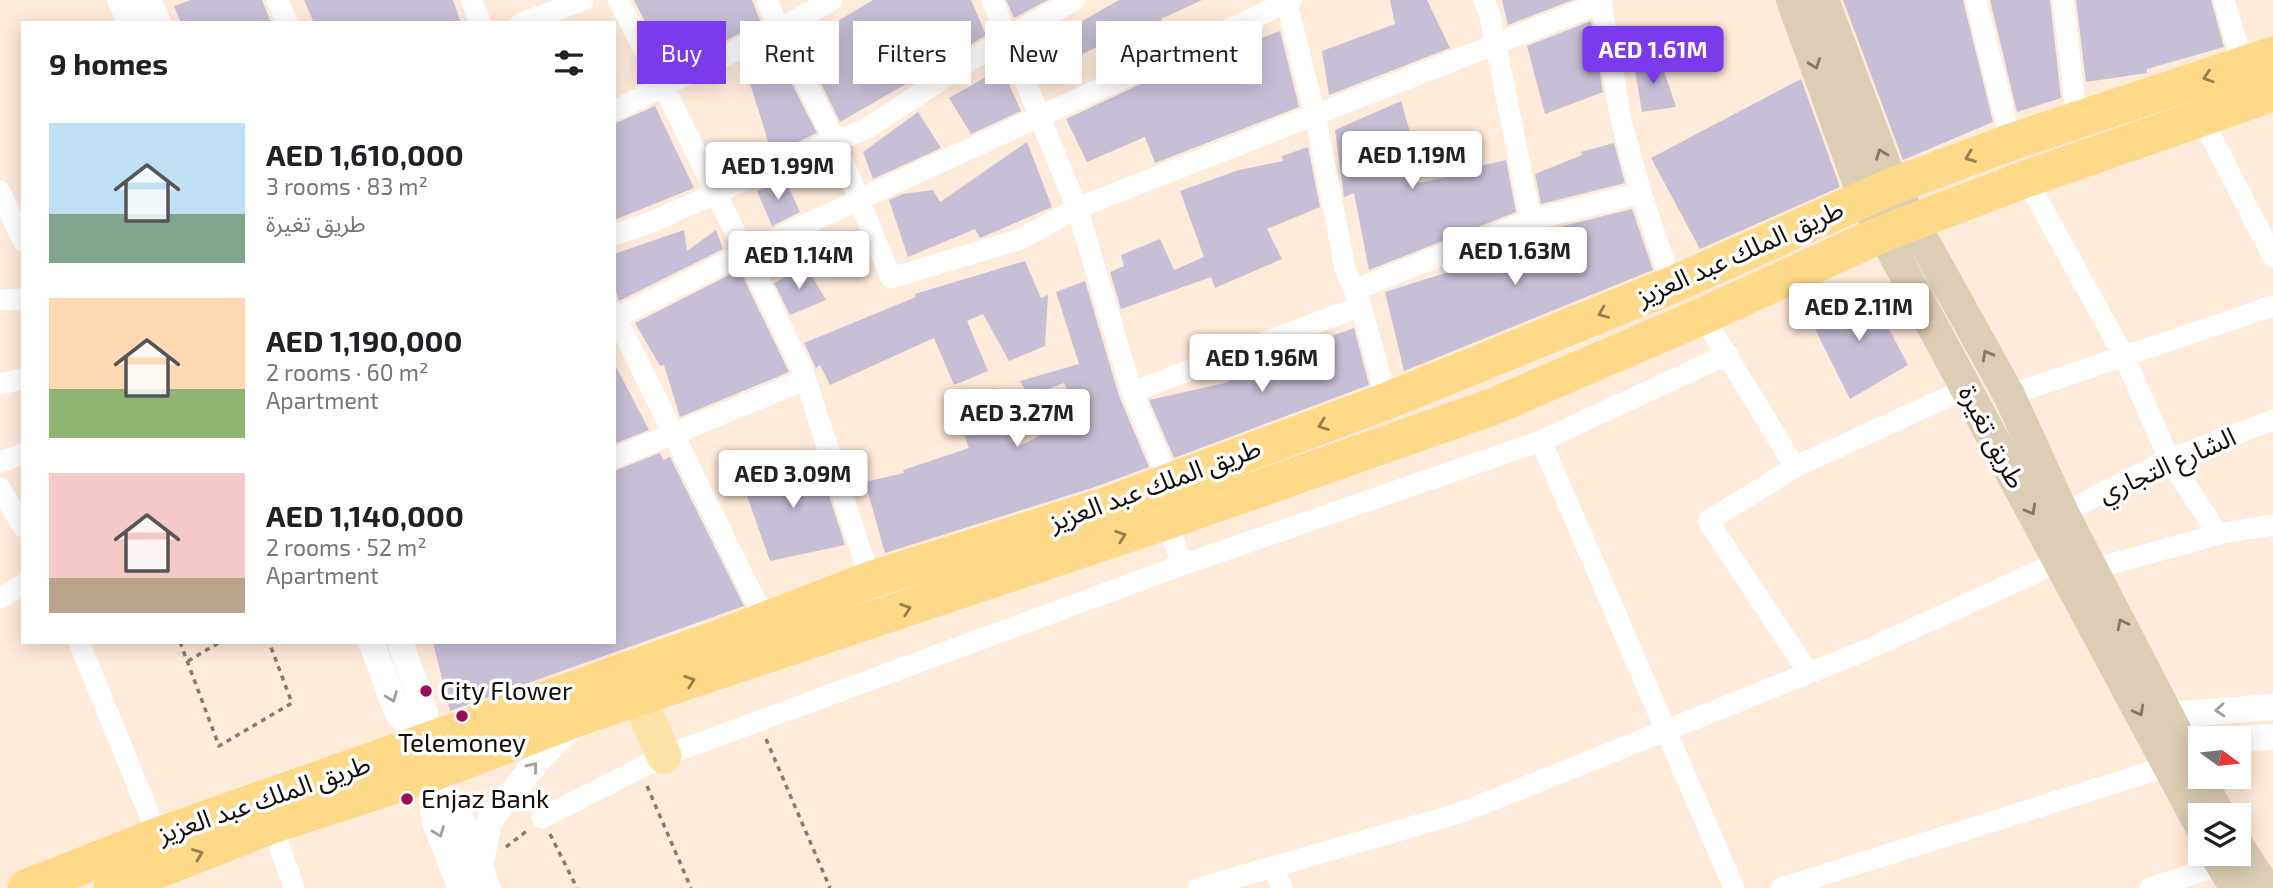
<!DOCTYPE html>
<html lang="en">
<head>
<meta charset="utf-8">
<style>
  :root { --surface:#fff; --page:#f2f2f2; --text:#202124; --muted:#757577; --accent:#7c3aed }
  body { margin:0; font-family:"Exo 2","Noto Sans Arabic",sans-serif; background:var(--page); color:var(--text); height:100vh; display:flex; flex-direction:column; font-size:26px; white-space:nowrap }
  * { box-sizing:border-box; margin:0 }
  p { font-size:23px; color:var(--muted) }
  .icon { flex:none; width:38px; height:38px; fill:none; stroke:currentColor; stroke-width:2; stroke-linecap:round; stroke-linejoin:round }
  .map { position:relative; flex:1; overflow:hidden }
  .side { position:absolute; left:21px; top:21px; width:595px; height:623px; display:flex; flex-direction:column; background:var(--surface); border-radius:0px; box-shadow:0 4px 18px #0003 }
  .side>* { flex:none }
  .guide { position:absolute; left:637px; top:21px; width:665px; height:63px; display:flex; gap:14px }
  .needle { width:46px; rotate:105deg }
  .controls { position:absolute; left:2188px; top:726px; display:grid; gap:14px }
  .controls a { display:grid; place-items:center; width:63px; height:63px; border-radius:0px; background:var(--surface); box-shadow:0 4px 18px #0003; font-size:35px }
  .price { position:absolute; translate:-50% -60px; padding:0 16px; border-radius:7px; background:#fff; color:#222; font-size:23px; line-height:46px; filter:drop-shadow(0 2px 4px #0008) }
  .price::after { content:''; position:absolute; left:50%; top:42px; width:21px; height:16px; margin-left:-10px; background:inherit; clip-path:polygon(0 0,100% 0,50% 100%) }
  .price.selected { background:var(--accent); color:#fff }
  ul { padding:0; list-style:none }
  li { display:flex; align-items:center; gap:21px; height:175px; padding:0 28px }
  li span { display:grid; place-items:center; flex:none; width:196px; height:140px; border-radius:0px; color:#555 }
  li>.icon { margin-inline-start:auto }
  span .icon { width:84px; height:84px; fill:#fffc; stroke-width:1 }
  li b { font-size:30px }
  h2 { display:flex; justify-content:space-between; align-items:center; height:84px; padding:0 28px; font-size:30px }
  .pill { padding:0 24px; border-radius:0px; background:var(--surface); box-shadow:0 4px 18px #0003; font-size:24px; line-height:63px }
  .pill.selected { background:var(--accent); color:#fff }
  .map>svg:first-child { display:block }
</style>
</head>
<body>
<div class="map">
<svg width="2273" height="888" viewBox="0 0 2273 888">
  <rect width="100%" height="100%" fill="#feebda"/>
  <path fill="#c7bfd5" d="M191,0H262L271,23H181L174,6Z
    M304,0H453L461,23H314Z
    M634,0H752L761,23L669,69Z
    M873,0H971L986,35L939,65L840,122L801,43Z
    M1006,0H1048L1014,18Z
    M1119,0H1202L1161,19L1173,40L1133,59L1120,36L1043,73L1031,50Z
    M1390,0H1427L1450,48L1329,95L1322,51L1395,24Z
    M1502,0H1573L1508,25Z
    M1843,0H1963L1993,122L1903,160Z
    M1990,0H2050L2061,98L2017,112Z
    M2076,0H2211L2224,47L2147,69V73L2086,82Z
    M1591,21L1603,92L1545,114L1527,46Z
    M1280,31L1299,107L1155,163L1145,137L1087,162L1066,119L1186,63L1188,66Z
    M773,47L817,133L772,154L743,61Z
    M1659,56L1676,107L1642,112L1634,64Z
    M1002,68L1021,111L971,134L949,98Z
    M1801,79L1840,187L1700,249L1651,158Z
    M1401,101L1414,146L1401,152L1412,184L1473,172L1472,168L1506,160L1516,212L1369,270L1354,193L1344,197L1335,130Z
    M655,106L694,188L614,220V124Z
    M918,112L941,148L873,179L863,152Z
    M1027,142L1052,207L980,238L975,229L908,257L889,200L903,194L933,190L940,202Z
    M1614,143L1625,183L1541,204L1535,174L1582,155L1581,152Z
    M1308,147L1320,207L1267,229L1282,259L1215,288L1211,277L1121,309L1110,272L1124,266L1121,255L1160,239L1174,270L1204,257L1180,191L1239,170L1283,161L1282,156Z
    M784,177L800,212L772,226L757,191Z
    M1632,209L1653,270L1404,371L1385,292L1538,244L1556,233L1555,228Z
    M684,230L687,251L716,230L723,249L619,301L614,285V254Z
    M1025,261L1041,298L1048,295L1045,346L1009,361L983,314L967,321L988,371L954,385L934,338L830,385L820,365L816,368L804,343L916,297L915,294Z
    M806,266L826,300L790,315L774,283Z
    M741,273L789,372L680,417L664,365L660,366L635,323L731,274L732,278Z
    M1085,281L1119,396L1149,467L1095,487L885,553L865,482L904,473L903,470L969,448L949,395L966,388L968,395L995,388L1020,446L1078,415L1064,383L1029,396L1020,381L1079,364L1056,292Z
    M1868,289L1908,365L1850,399L1810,319Z
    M1354,328L1369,385L1174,458L1149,400L1225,383L1281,356L1280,354Z
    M614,363L649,430L614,444Z
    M660,453L663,460L670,457L744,606L450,711L433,642H614V471Z
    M817,458L845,545L770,561L741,479Z"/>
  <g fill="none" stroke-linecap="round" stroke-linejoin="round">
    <path stroke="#887c70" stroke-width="3.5" stroke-dasharray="5 5" stroke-linecap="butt" d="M180,642L219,746L292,703L269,642
      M188,661L220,642
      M766,739L830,888
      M647,786L691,888
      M550,834L577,888
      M506,847L528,830"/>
    <path stroke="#fff" stroke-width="21" d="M277,0L288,23
      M471,0L481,23
      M618,0L663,85L803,371L870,580
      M767,0L779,29L835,141L891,278L1021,239L1077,208L1601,3
      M992,0L1077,208L1132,392L1169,481
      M1286,0L1315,115L1345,268L1361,306L1387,401
      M1484,0L1490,16L1531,220
      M1601,0L1621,120L1641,193L1672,285
      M1976,0L2011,142
      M2063,0L2077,120
      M2224,0L2243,65
      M521,23L584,0
      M614,111L787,25L832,0
      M2201,117L2273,257
      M2026,179L2124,356L2169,459L2218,534
      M0,191L23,241
      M614,235L654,221L823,145L866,129L1007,37L1075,0
      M1354,290L1531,220L1641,193
      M0,300L23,299
      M614,313L765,620
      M1703,316L1795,467
      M614,319L744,253L1292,0
      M0,384L23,379
      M1132,392L1361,306
      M2009,395L2273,306
      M1541,441L1734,888
      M614,458L805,380
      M0,462L23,454
      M0,488L23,527
      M2063,513L2169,459L2273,420
      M1167,521L1182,565
      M2093,569L2223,533L2273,525
      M0,598L23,585
      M79,642L158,836
      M1808,672L1708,521L1795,467L1965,389
      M542,818L664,756L1182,565L1541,441L1728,354
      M272,825L294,888
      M1273,867L1282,888
      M1199,888L1460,813L1864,651L2059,562
      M1781,888L2169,766
      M2150,888L2221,865"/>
    <path stroke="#fff" stroke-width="26" d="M120,0L131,23
      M148,0L158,23
      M371,642L398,714L429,741
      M400,642L426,715L429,741
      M2168,715L2273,707
      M2238,739L2273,737
      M430,774L459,814L488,888
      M430,775L435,822L461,888
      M480,868L489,821L540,758L575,724"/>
    <path stroke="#dbceb4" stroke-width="32" d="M1792,0L1864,198L2200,825
      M1823,0L1893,186L2009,395L2063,513L2220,816
      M2238,846L2266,888
      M2215,854L2236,888"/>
    <path stroke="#fee3a6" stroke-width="35" d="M639,699L664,756"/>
    <path stroke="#feda88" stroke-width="37" d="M26,888L158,836L717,639L870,580L1102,507L1387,401L1672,285L1893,186L2011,142L2273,55
      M112,888L272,825L430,774L583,716L1167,521L1492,407L1703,316L1884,233L2026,179L2273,93"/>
  </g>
  <defs><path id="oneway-chevron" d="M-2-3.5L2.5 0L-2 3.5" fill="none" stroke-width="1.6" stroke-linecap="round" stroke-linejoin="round" transform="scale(1.75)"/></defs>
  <g stroke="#827867">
    <use href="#oneway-chevron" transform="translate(1815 64) rotate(70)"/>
    <use href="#oneway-chevron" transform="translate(1881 154) rotate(-111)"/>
    <use href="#oneway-chevron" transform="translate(1987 355) rotate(-119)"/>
    <use href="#oneway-chevron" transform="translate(2031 510) rotate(61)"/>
    <use href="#oneway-chevron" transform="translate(2122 624) rotate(-117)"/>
    <use href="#oneway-chevron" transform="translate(2139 711) rotate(62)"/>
  </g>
  <g stroke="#957f4f">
    <use href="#oneway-chevron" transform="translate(2208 77) rotate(162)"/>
    <use href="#oneway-chevron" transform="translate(1970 157) rotate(159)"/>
    <use href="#oneway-chevron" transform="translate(1603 313) rotate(158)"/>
    <use href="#oneway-chevron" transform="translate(1323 425) rotate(160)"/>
    <use href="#oneway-chevron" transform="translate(1121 536) rotate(-19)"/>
    <use href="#oneway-chevron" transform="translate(906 609) rotate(-19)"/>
    <use href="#oneway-chevron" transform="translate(690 681) rotate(-19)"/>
    <use href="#oneway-chevron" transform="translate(198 854) rotate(-21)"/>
  </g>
  <g stroke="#a19f9d">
    <use href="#oneway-chevron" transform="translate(392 697) rotate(69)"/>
    <use href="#oneway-chevron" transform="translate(2220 710) rotate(177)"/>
    <use href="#oneway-chevron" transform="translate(533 767) rotate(-51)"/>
    <use href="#oneway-chevron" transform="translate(439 832) rotate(69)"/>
  </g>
  <g fill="#9f0b53" stroke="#fff" stroke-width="2.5">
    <circle cx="426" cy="691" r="7"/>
    <circle cx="462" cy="716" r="7"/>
    <circle cx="407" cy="799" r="7"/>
  </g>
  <g text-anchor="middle" stroke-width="7" stroke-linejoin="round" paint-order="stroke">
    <g font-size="26" fill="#150f09" stroke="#fff">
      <text transform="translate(1740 253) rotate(-24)" y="9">طريق الملك عبد العزيز</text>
      <text transform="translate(1992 437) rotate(62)" y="9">طريق تغيرة</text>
      <text transform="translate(2167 465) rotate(-24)" y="9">الشارع التجاري</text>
      <text transform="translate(1155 485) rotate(-20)" y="9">طريق الملك عبد العزيز</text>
      <text transform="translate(264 799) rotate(-19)" y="9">طريق الملك عبد العزيز</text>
    </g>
    <g font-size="26" fill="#150f09" stroke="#fff" text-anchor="start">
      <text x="440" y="700">City Flower</text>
      <text x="462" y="752" text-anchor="middle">Telemoney</text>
      <text x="421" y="808">Enjaz Bank</text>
    </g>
  </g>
</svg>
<div class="controls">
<a><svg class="needle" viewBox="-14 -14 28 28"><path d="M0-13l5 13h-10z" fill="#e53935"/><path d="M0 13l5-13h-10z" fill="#757577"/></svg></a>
<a><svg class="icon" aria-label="layers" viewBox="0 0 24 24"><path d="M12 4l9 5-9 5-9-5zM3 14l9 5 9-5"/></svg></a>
</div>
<b class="price selected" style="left:1653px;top:86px">AED 1.61M</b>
<b class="price" style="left:1412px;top:191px">AED 1.19M</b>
<b class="price" style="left:778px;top:202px">AED 1.99M</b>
<b class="price" style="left:1515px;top:287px">AED 1.63M</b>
<b class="price" style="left:799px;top:291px">AED 1.14M</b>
<b class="price" style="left:1859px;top:343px">AED 2.11M</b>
<b class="price" style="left:1262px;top:394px">AED 1.96M</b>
<b class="price" style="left:1017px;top:449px">AED 3.27M</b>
<b class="price" style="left:793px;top:510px">AED 3.09M</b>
<div class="guide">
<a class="pill selected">Buy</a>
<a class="pill">Rent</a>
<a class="pill">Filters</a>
<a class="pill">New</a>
<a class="pill">Apartment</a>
</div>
<section class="side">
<h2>9 homes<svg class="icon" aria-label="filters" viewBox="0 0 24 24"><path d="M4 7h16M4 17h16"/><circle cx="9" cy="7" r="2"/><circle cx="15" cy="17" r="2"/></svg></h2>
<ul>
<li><span style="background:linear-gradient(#bfe0f5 65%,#7fa58c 0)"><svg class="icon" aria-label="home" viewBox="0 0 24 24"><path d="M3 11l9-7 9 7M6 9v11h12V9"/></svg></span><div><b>AED 1,610,000</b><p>3 rooms · 83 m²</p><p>طريق تغيرة</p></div></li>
<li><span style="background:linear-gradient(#ffd9b3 65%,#8fb573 0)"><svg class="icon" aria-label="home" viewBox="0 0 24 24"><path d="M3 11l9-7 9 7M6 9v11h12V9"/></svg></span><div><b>AED 1,190,000</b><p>2 rooms · 60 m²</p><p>Apartment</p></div></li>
<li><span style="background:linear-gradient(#f6c9c9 75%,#b9a48a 0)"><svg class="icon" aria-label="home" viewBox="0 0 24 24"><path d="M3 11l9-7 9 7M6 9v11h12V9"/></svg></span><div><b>AED 1,140,000</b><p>2 rooms · 52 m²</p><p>Apartment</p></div></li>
</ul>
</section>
</div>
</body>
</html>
